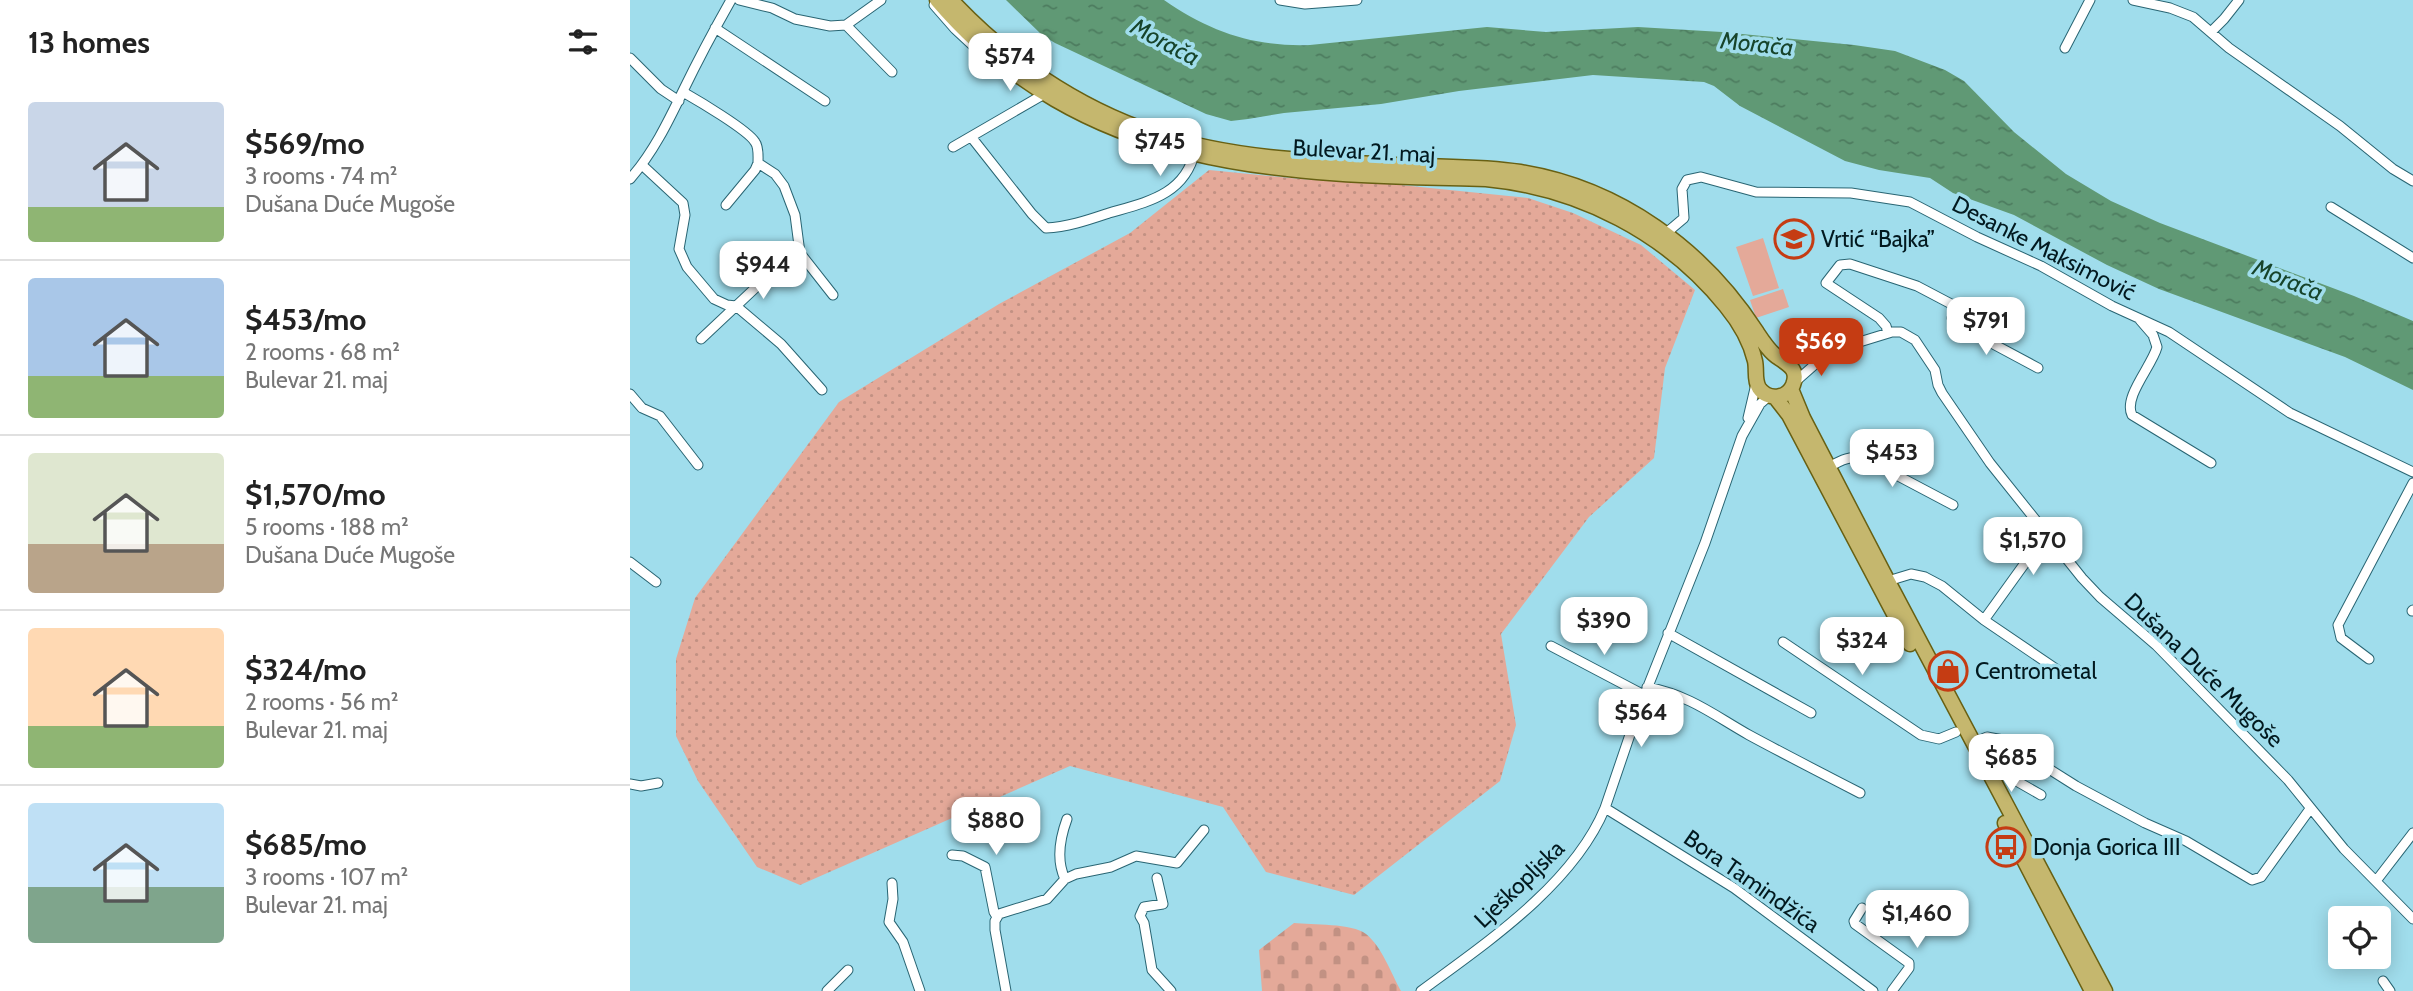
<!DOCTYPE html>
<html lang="en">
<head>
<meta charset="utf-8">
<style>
  :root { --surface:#fff; --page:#f6f6f6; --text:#222; --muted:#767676; --line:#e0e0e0; --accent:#c53c13 }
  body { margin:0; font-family:Cabin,sans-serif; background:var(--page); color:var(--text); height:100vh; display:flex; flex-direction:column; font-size:26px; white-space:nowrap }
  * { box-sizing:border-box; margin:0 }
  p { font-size:23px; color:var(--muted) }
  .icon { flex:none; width:38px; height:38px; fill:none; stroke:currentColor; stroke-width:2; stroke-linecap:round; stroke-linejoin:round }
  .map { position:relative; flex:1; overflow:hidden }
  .drawer { display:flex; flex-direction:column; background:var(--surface); width:630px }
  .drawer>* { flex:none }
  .tools { position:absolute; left:1698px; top:906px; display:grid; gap:14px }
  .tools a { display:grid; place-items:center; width:63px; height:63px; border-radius:7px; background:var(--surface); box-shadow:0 4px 18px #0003; font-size:35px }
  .price { position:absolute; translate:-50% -60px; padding:0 16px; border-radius:14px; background:#fff; color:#222; font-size:23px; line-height:46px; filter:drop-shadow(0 2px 4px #0008) }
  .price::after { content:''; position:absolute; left:50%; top:42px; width:21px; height:16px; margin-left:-10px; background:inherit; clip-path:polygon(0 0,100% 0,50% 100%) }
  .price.on { background:var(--accent); color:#fff }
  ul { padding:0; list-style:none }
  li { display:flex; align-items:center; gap:21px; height:175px; padding:0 28px }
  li+li { border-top:2px solid var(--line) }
  li span { display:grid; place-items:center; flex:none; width:196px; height:140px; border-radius:7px; color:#555 }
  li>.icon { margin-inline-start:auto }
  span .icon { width:84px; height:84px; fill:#fffc; stroke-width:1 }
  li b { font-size:30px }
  h2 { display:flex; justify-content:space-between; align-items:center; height:84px; padding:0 28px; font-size:30px }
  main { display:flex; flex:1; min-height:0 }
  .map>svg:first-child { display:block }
</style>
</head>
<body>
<main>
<section class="drawer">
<h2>13 homes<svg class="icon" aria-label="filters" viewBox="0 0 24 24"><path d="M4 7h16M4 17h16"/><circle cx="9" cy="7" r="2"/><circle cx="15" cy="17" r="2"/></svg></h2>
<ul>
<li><span style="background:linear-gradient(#c9d6e8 75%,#8fb573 0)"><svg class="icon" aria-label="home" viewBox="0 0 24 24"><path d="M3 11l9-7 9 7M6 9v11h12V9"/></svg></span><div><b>$569/mo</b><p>3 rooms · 74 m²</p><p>Dušana Duće Mugoše</p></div></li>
<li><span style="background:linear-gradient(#a9c7e8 70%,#8fb573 0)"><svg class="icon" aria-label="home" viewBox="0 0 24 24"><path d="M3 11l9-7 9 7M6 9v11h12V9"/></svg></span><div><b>$453/mo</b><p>2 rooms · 68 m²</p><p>Bulevar 21. maj</p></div></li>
<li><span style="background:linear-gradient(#dfe7d0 65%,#b9a48a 0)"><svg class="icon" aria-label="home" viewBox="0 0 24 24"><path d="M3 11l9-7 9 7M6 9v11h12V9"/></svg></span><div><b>$1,570/mo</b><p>5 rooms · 188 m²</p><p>Dušana Duće Mugoše</p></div></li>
<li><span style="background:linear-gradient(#ffd9b3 70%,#8fb573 0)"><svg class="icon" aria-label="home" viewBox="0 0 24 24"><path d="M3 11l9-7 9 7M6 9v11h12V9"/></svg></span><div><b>$324/mo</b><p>2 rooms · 56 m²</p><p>Bulevar 21. maj</p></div></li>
<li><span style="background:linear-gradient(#bfe0f5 60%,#7fa58c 0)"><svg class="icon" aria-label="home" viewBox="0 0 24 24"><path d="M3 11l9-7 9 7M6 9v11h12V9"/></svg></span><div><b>$685/mo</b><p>3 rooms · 107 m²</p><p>Bulevar 21. maj</p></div></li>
</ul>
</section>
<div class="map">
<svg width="1783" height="991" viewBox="0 0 1783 991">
  <defs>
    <pattern id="grass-dots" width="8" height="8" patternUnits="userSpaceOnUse" patternTransform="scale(1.75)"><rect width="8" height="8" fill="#e4a999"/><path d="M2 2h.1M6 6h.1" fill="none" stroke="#c29183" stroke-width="1.8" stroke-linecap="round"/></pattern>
    <pattern id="cemetery-stones" width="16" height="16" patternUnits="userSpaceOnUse" patternTransform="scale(1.75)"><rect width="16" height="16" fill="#e4a999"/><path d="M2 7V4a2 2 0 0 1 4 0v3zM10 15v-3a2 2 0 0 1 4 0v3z" fill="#c29183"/></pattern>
    <pattern id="water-ripples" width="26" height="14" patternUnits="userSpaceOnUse" patternTransform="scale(1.75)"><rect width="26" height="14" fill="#609975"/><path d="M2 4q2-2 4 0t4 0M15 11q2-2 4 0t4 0" fill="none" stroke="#4d7c5f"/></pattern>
  </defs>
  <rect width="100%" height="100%" fill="#a0ddec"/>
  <path fill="url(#grass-dots)" d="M579,170L670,179L751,183L898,198L943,213L1011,245L1065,290L1035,368L1024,458L959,517L871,634L886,725L870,781L724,895L636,872L593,807L440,766L170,885L127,867L68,781L46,736V659L65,598L209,402L369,304L500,233Z"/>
  <path fill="url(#cemetery-stones)" d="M664,923C682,925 722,923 736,934C752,947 761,973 771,991H632L629,950Z"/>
  <path fill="#e4a999" d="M1133,238L1149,288L1123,296L1106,247Z
    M1153,289L1159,307L1126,318L1120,300Z"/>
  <path fill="url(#water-ripples)" d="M376,0H534C580,32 624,47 680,45L857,27L916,32L1008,27L1092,32L1224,45L1265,51L1315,70L1334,81L1384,132L1436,174L1481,201L1530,223L1724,296L1783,321V390L1715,357L1529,289L1477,265L1384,215L1323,193L1300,178L1249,170L1215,161L1110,106L1084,86L1074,82L963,75L829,91L751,104L654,113L618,119L601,121L576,114L425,43L412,35Z"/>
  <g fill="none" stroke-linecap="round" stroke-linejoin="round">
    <g stroke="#296573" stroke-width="11">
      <path id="minor" d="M109,0L142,8L165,19L200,26L216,25L251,0
        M650,0L675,4L727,0
        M1503,0L1540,8L1563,17L1599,48L1710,126L1763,169L1783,181
        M304,5L325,29L353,55
        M216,25L262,72
        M85,28L195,101
        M1581,32L1594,19L1609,0
        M1435,48L1460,0
        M0,58L31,89L49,101
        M53,92C67,100 118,130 125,142C129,147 128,157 128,163L145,174L154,186L165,215L170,253L203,295
        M342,138L402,214L416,228C438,227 458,220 479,213C517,202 555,195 565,151
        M323,147L416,93
        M12,165L53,203L55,215L49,249L57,267L84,299L97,305L106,306L151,344L192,390
        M0,179C23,153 38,122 53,91C68,60 84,30 101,0
        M96,205L125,170L128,163
        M1701,207L1783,258
        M1035,234L1054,218L1052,189L1057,180L1071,177L1126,192L1221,193L1280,202L1347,237L1411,266L1482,306L1539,332L1660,413L1783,472
        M1510,320L1523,335L1527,347C1522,366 1493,397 1502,415L1581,463
        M1258,333L1256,326L1249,318L1196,283L1210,265L1220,264L1287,286L1325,306L1328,310L1322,318L1324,323L1408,368
        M71,339L139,275
        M1156,361L1169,355L1200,351L1262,332H1271L1285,340L1305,370L1308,385L1312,393L1360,463L1452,578L1470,597L1526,645L1658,780L1714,849L1783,919
        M1165,382L1199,352
        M0,394L12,408L30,416L68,465
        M1118,418L1126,384
        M1199,467C1211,460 1221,455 1236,459L1323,505
        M0,562L26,582
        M1258,581L1281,574L1295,577L1312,586L1354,620L1435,675
        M1782,611L1783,610
        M1354,620L1395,563L1393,555L1374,537
        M1038,633L1181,713
        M1153,642L1291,735L1309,739L1326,732
        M921,646L1014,695
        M1739,659L1711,638L1708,625L1783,483
        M1017,687C1061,696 1082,714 1119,735C1156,755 1193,774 1230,793
        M1343,743L1357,737L1373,740L1446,786L1515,823L1556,841L1622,880L1631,877L1680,809
        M1357,769L1369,771L1411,795
        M0,784L11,786L28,783
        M975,808L1104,888L1243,991
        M322,855L333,856L355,867L364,912L367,917
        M527,878L533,904L514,907L510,916L514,923L522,970L541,991
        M435,879C426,860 430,838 437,819
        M1746,881L1783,833
        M262,883L263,899L259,922L273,942L290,991
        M1232,908L1224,921L1225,924L1279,963V968L1262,991
        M1753,981L1760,991
        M197,991L218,970
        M376,991L365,930V921L369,914L417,899L435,879L446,874L481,867L506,856L547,863L574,830
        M791,991C856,943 943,885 975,808L1007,714L1075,543L1112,436L1130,404L1139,396"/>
    </g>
    <g stroke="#686013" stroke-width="17">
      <path id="primary" d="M307,0C453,171 649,175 856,179C950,188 1037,233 1096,306C1110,323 1120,340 1125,361C1127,370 1124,380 1129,388C1138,401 1157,399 1163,385C1169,370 1159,365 1149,358C1140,353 1132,340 1126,331C1073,249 989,188 890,172C858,167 825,167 793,166C702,162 610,162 523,133C446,107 376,59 321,0
        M1161,389L1173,418L1254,574L1475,991
        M1145,397L1159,415L1280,644
        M1375,823L1462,991"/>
    </g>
    <use href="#minor" stroke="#fff" stroke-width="9"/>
    <use href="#primary" stroke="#c5b76e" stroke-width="14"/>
  </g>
  <defs>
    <g id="school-ring" transform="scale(2.0125)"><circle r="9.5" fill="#a0ddec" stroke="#c53c13" stroke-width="1.5"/><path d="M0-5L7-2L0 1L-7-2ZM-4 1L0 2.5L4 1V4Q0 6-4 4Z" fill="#c53c13"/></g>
    <g id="shop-ring" transform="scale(2.0125)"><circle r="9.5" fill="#a0ddec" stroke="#c53c13" stroke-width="1.5"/><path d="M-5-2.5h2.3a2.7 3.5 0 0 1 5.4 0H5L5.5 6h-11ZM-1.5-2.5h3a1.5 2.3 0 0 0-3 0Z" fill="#c53c13"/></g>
    <g id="bus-ring" transform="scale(2.0125)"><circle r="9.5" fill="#a0ddec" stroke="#c53c13" stroke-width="1.5"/><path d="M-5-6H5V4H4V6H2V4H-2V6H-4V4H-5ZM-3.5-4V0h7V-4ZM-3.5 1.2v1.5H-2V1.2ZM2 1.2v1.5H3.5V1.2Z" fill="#c53c13"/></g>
  </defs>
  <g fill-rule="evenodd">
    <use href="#school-ring" x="1164" y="239"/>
    <use href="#shop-ring" x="1318" y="671"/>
    <use href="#bus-ring" x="1376" y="847"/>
  </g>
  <g text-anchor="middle" stroke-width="7" stroke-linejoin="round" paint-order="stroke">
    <g font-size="23" fill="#02191f" stroke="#a0ddec">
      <text transform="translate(734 151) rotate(3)" y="8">Bulevar 21. maj</text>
      <text transform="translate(1414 248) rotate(27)" y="8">Desanke Maksimović</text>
      <text transform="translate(1574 670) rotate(44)" y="8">Dušana Duće Mugoše</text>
      <text transform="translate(1122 881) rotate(35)" y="8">Bora Tamindžića</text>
      <text transform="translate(889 884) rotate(-44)" y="8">Lješkopljska</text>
    </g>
    <g font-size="23" fill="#02191f" stroke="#a0ddec" text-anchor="start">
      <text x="1191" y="247">Vrtić “Bajka”</text>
      <text x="1345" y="679">Centrometal</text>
      <text x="1403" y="855">Donja Gorica III</text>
    </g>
    <g font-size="24" font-style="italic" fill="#17442b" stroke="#a0ddec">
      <text transform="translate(535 42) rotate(28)" y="8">Morača</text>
      <text transform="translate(1127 44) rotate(6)" y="8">Morača</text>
      <text transform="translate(1658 280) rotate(22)" y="8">Morača</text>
    </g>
  </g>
</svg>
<div class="tools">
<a><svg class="icon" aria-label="locate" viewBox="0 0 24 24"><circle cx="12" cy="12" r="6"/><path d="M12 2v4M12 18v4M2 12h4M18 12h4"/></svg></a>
</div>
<b class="price" style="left:380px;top:93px">$574</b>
<b class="price" style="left:530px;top:178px">$745</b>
<b class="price" style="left:133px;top:301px">$944</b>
<b class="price" style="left:1356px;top:357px">$791</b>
<b class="price on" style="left:1191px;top:378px">$569</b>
<b class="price" style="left:1262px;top:489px">$453</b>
<b class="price" style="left:1403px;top:577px">$1,570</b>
<b class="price" style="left:974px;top:657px">$390</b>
<b class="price" style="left:1232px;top:677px">$324</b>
<b class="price" style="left:1011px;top:749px">$564</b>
<b class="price" style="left:1381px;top:794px">$685</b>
<b class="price" style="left:366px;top:857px">$880</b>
<b class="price" style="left:1287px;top:950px">$1,460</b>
</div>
</main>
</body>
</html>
